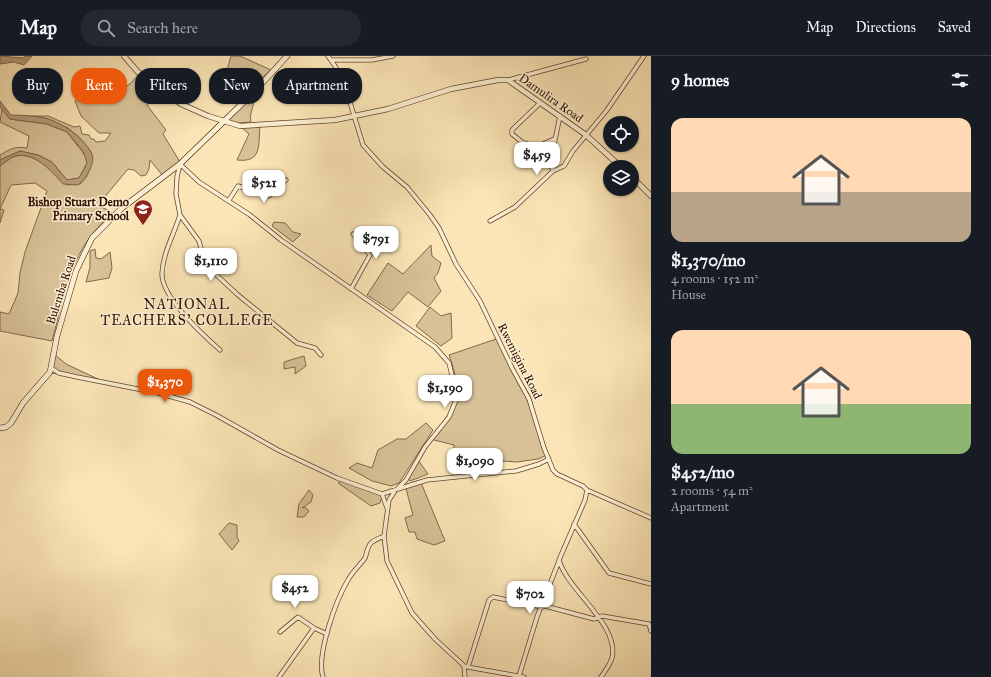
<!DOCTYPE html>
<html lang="en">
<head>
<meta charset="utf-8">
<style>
  :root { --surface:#171b24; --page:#242831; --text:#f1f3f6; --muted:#9ea1a6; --line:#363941; --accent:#ea580c }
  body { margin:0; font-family:"IM FELL Great Primer",serif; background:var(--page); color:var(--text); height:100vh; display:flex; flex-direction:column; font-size:15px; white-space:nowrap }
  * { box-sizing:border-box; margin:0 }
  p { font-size:13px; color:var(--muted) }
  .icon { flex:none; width:22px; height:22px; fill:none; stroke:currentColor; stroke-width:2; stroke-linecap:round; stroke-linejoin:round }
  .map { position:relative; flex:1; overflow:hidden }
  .side { display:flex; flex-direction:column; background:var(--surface); width:340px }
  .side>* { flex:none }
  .guide { position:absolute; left:12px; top:12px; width:380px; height:36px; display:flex; gap:8px }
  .controls { position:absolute; left:603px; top:60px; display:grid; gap:8px }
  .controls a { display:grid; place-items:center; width:36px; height:36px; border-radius:50%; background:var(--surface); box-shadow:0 1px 3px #0004; font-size:20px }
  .price { position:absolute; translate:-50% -34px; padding:0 9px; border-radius:8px; background:#fff; color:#222; font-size:13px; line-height:26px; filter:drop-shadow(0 1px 2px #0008) }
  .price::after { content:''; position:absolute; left:50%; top:24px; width:12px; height:9px; margin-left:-6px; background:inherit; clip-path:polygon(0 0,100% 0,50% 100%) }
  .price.active { background:var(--accent); color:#fff }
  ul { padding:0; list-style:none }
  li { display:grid; align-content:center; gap:8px; height:212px; padding:0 20px }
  li span { display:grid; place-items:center; height:124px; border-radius:12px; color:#555 }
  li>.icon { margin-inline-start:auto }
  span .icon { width:72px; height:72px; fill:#fffc; stroke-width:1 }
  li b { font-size:17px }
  h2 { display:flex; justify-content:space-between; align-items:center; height:48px; padding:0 20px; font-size:17px }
  .chip { padding:0 14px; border-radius:16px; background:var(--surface); box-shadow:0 1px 3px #0004; font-size:14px; line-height:36px }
  .chip.active { background:var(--accent); color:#fff }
  header { display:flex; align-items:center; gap:24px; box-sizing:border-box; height:56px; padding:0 20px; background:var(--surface); border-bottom:1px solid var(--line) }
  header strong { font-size:19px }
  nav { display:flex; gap:22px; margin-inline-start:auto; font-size:14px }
  .search { width:280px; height:36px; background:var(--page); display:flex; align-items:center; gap:10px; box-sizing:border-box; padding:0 14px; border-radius:16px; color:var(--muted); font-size:15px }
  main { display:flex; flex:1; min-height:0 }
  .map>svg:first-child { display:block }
</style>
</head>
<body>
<header>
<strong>Map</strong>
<div class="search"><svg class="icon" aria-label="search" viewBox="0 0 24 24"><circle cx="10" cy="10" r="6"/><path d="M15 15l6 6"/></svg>Search here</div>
<nav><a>Map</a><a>Directions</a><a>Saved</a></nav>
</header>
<main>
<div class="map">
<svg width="651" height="621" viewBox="0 0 651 621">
  <rect width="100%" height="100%" fill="#fbe5b6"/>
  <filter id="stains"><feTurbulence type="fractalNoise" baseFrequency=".005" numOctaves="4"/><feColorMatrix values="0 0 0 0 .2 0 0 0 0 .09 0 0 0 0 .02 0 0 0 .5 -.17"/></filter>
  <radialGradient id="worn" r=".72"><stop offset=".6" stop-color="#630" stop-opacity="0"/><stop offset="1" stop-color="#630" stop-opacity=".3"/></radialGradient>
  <path fill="#d8c197" stroke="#82684c" d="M231,0H240L271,14L237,44L222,33Z
    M139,18L160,33L147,49L166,74L163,78L180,106L163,120L150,104L149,113L146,119L141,120L134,114L128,113L98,149L113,157C70,193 66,234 52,285L0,275V256L9,258L18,237L20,217L25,196L47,135L35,127L11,129L0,153L4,154L0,167V110C4,107 9,103 13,101C32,93 55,117 67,129C71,128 77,129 80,128C89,123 92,106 91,96L80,82L68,72L44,62L31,60H48L74,71L80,70L82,78L89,79L91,83H94L96,86L105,85L111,77H99L81,60L75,45L79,41L84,47L114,43L115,38L131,27Z
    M251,39C258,47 248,56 251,66L238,67L226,63Z
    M2,53L10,63L47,68L67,76L87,102V107L79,122L67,124L52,106L38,99L20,95L0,104V99C10,93 15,90 27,92L29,80L0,66Z
    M260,69C258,88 263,107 237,104L249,78L240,70Z
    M274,166L285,167L293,176L301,178L293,186L272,170Z
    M431,189L432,200L441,207L438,217L434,222L441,235L428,251L408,236L392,255L367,239L388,207L403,218Z
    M95,193L96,202L101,203L110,196L112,212L109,222L86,226L90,211V195Z
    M430,251L441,260L451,257L452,282L441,290L416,270Z
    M499,282L519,322L530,340L547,399L538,403L517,406L489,404L471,408L453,409L454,389L430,383C455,352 464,339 449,299Z
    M54,298L66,308L100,324L51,317Z
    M304,300L306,310L295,318V311L284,313V306Z
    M426,367L433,374L399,427L391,430L372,425L349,412L357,407L372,412L378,394L397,383H406Z
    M418,404L428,418L410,425L408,422Z
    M342,424L380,436L382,441L380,447L371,450L338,427Z
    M420,424L445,485L434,489L417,483L415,476H409L405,462L413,459L405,429Z
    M309,434L313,439L311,446L302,452L305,451L309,455L304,461H297L299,448Z
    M229,467L237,469V481L239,485L232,494L219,478Z"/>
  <path fill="#b59c78" stroke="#7f6448" d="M0,0L23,2L25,0H32L24,9L14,6L0,8Z
    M0,45L11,59C23,59 34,60 45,62C61,66 83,81 91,96C97,106 86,122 78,129L63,128C52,116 33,93 13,101C9,103 4,107 0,110V104L20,95L38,99L52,106L67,124L79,122L87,107L83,95L67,76L47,68L10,63L0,51Z"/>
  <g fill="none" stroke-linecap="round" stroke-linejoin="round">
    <g stroke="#60442e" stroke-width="5">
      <path id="minor" d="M328,0L335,10L345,30L363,89L383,111L407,131L430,159L439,172L456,208L480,245L512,312L529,343L544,392L553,414L557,418L583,430L587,434L585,444L559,504C567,534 620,569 612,602C610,609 605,615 601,621
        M332,4H372L393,0
        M508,24L586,3
        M540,47L512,74V78L522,86L536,91L554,83
        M553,115L550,108L560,60
        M229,144L238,130L269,140L286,124
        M180,159C174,178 163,197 162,217C161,241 203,279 220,294
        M490,165L515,151L553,115L564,110L573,95L607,54L644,0
        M351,233L370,199L353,178
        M321,299L315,292L297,287L238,239L211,214L204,203L199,185L180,159L176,138L177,121L180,108L199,126L250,159L281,184L435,291L449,307L456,336V344L449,361L425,391L406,424L395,435L389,444L384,480L387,505L412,557L435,583L459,605L464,610L473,612L524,621
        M51,312L59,317L77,321L158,337L190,346L216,359L278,394L337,422L382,438L427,424L516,415L539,408L549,403
        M587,434L651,462
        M382,438L387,452
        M574,468L609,517L651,528
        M280,576L298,561L314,572
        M464,610L465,621
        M468,611L489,544L493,541L542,551L545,550L594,563L602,560L649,568L651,575
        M519,620L537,561L559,505
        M279,621L314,572L327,578
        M323,621C316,599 336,544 348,524C352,516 360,509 365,502C367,497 367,491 371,487C374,484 380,482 384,480"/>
    </g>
    <g stroke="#60442e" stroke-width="6">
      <path id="tertiary" d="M124,0L138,16L181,48L208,60L240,70L335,64L388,53L451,33L498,24H508L586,79L621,111
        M632,121L651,140"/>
    </g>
    <g stroke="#2d0f00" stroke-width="6">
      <path id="secondary" d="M0,372L6,371L11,367L23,347L50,316L57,280L76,215L92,182L122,152L180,108L255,35L287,0"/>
    </g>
    <use href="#minor" stroke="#fceed0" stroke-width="3.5"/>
    <use href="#tertiary" stroke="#fceed0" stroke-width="4.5"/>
    <use href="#secondary" stroke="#fceed0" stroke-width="5"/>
  </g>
  <defs>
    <g id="school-pin" transform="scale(1)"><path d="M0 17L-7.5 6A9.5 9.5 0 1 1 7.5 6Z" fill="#8f2418" stroke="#fceed0"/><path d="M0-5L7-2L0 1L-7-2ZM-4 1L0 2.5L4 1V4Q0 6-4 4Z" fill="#fff"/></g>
  </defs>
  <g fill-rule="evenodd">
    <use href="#school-pin" x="143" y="153"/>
  </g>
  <g text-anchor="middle" stroke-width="3" stroke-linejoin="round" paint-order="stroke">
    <g font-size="12" fill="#2d0f00" stroke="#fceed0">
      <text transform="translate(551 42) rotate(35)" y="4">Damulira Road</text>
      <text transform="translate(61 234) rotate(-72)" y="4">Bulemba Road</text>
      <text transform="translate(520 305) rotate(63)" y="4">Rwemigina Road</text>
    </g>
    <g font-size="12" font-weight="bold" fill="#2d0f00" stroke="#fceed0" text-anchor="end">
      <text x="129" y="150">Bishop Stuart Demo<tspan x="129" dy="14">Primary School</tspan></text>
    </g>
    <g font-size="14" letter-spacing="1" fill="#2d0f00" stroke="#fceed0">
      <text x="187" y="253">NATIONAL<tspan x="187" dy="16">TEACHERS' COLLEGE</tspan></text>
    </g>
  </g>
  <rect width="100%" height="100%" filter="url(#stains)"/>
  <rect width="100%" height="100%" fill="url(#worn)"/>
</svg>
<div class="controls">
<a><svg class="icon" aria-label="locate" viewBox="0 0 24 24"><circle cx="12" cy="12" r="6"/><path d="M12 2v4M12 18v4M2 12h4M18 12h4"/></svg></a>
<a><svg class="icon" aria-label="layers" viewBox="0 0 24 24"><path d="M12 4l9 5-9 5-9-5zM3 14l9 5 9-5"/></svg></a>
</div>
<b class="price" style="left:537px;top:120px">$459</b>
<b class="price" style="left:264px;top:148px">$521</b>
<b class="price" style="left:376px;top:204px">$791</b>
<b class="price" style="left:211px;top:226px">$1,110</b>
<b class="price active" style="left:165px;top:347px">$1,370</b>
<b class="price" style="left:445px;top:353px">$1,190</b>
<b class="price" style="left:475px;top:426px">$1,090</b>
<b class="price" style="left:295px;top:553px">$452</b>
<b class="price" style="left:530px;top:559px">$702</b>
<div class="guide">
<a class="chip">Buy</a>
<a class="chip active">Rent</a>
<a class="chip">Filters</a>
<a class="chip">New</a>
<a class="chip">Apartment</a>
</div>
</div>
<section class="side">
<h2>9 homes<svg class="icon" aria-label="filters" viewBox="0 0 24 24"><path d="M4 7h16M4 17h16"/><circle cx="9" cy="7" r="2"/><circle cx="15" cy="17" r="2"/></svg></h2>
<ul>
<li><span style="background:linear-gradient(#ffd9b3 60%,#b9a48a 0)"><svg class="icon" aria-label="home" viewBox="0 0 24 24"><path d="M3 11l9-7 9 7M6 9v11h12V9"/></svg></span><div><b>$1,370/mo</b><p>4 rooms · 152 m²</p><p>House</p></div></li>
<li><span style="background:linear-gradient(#ffd9b3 60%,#8fb573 0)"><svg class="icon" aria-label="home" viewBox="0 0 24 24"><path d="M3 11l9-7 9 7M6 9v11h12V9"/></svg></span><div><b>$452/mo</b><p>2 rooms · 54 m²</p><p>Apartment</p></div></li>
</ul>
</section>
</main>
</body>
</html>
